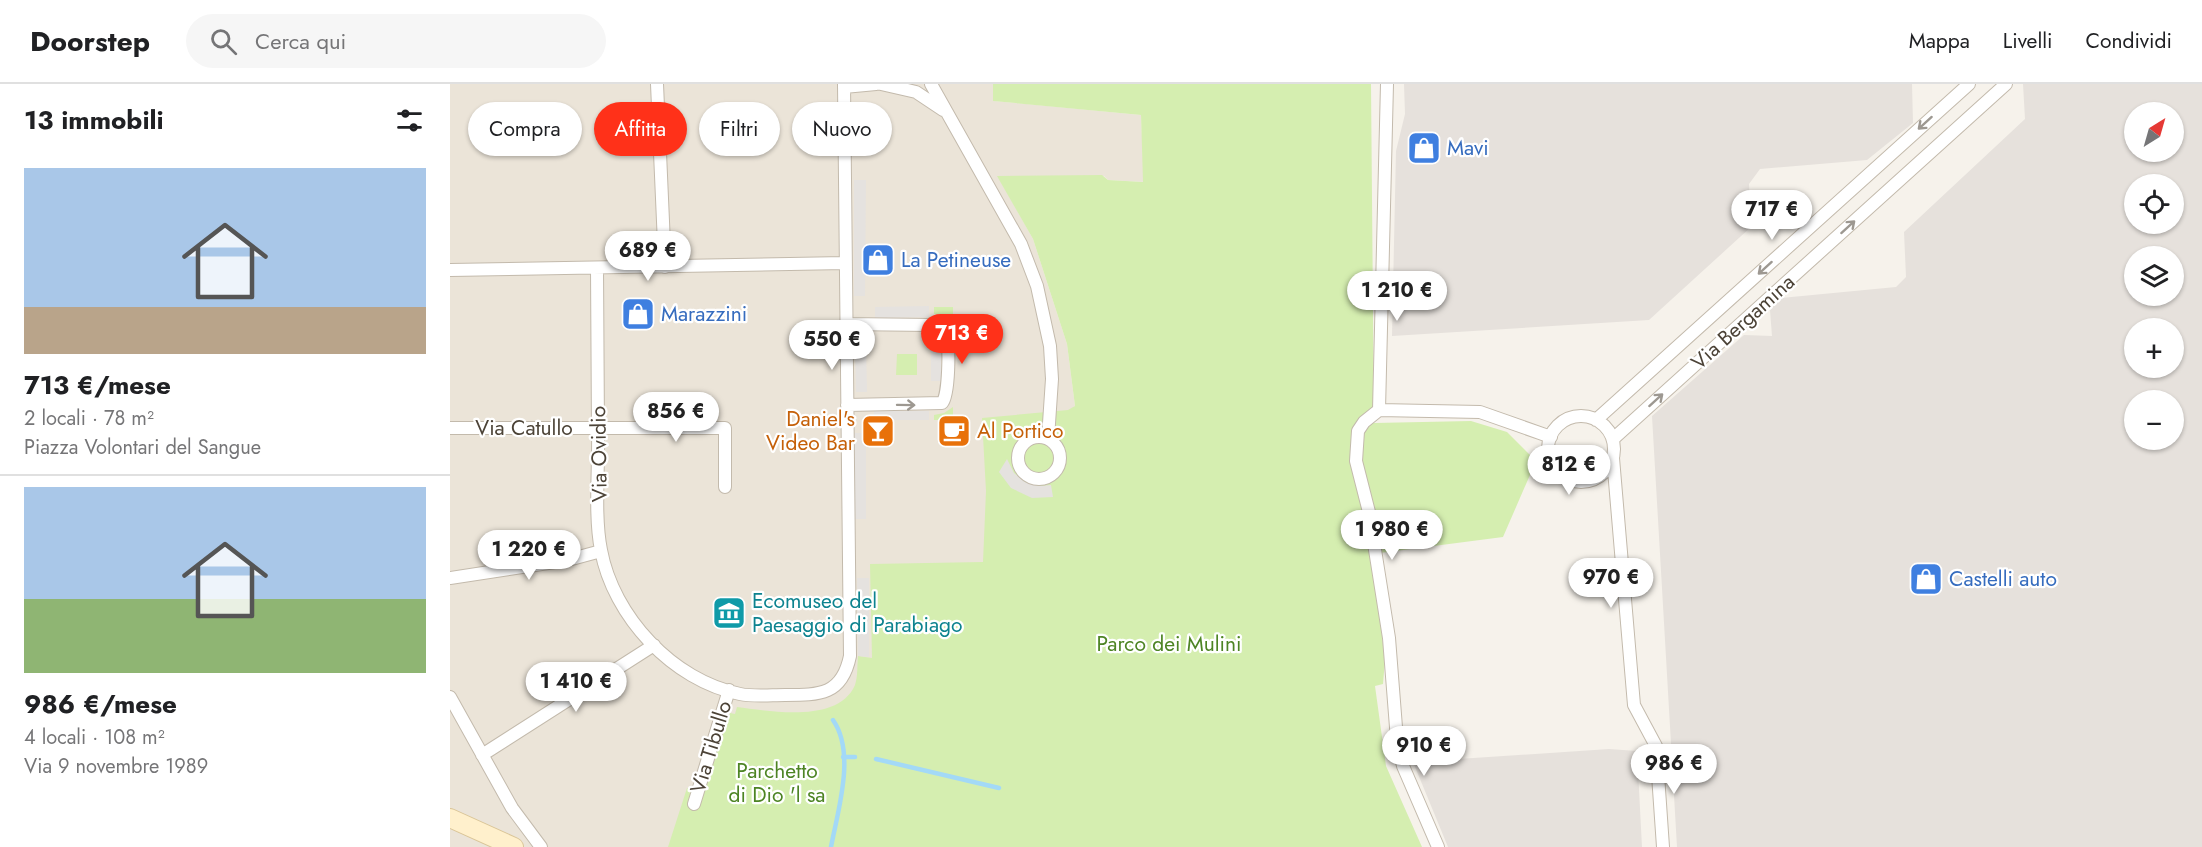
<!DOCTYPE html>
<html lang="it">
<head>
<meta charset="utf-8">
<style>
  :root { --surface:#fff; --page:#f6f6f6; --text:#202124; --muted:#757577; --line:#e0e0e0; --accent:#ff3119 }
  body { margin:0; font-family:Jost,sans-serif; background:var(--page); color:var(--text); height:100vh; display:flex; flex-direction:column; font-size:22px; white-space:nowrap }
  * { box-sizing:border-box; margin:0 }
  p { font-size:20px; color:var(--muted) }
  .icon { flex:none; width:33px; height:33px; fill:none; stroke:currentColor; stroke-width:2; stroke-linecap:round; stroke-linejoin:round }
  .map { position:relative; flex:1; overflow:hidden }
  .panel { display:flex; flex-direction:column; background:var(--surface); width:450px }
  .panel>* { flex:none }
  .top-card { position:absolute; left:18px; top:18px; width:570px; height:54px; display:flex; gap:12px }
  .needle { width:39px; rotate:37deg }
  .buttons { position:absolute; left:1674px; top:18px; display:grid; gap:12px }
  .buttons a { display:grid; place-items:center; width:60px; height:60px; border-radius:50%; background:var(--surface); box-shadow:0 2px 4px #0004; font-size:30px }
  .price { position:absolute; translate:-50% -51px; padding:0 14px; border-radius:21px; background:#fff; color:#222; font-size:20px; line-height:39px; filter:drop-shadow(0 2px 3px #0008) }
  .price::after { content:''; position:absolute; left:50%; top:36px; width:18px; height:14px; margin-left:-9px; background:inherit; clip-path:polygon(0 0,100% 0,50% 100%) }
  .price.selected { background:var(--accent); color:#fff }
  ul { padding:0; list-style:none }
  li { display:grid; align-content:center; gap:12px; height:318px; padding:0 24px }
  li+li { border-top:2px solid var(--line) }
  li span { display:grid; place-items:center; height:186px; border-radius:0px; color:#555 }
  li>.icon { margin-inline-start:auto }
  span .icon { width:108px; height:108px; fill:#fffc; stroke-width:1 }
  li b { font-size:26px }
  h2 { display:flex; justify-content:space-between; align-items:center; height:72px; padding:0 24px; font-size:26px }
  .pill { padding:0 21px; border-radius:27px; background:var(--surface); box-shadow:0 2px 4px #0004; font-size:21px; line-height:54px }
  .pill.selected { background:var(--accent); color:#fff }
  header { display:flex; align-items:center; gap:36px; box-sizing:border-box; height:84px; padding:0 30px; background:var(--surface); border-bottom:2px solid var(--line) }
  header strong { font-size:28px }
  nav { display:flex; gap:33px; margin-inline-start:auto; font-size:21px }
  .search { width:420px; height:54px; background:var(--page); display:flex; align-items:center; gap:15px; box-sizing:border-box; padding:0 21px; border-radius:33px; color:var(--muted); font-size:22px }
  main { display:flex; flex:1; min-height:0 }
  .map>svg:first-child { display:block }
</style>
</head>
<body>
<header>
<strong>Doorstep</strong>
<div class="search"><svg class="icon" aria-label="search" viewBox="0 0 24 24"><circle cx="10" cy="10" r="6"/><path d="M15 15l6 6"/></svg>Cerca qui</div>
<nav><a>Mappa</a><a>Livelli</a><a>Condividi</a></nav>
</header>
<main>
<section class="panel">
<h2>13 immobili<svg class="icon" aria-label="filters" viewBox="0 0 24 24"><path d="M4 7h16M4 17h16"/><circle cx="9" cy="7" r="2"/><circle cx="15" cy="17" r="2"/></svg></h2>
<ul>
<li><span style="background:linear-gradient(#a9c7e8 75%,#b9a48a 0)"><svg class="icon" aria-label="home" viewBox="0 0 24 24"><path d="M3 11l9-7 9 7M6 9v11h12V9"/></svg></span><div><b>713 €/mese</b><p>2 locali · 78 m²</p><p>Piazza Volontari del Sangue</p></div></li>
<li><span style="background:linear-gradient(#a9c7e8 60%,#8fb573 0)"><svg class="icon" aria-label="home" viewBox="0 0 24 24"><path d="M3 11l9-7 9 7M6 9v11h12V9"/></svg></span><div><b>986 €/mese</b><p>4 locali · 108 m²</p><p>Via 9 novembre 1989</p></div></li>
</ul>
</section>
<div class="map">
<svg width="1752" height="763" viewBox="0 0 1752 763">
  <rect width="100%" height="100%" fill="#f6f2eb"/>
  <path fill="#ebe4d8" d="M0,0H543L544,17L691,31L694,98L658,96L654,92H548L583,155L617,260L625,322L539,484L423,624L401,763H71L0,731Z
    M0,737L55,763H0Z"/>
  <path fill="#e6e1dc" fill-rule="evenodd" d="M954,0H1462L1463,39L1417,76L1310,85L1299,100L1301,143L1199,236L942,252L946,67L955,30Z
    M1573,0H1752V763H1227L1202,332L1294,251L1322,252L1320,226L1331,214L1446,203L1456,193L1454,148L1575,35ZM1684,28H1724V68H1684ZM1684,100H1724V140H1684ZM1724,172V212H1684V172ZM1684,244H1724V284H1684ZM1684,316H1724V356H1684Z
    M1159,665L1187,667L1192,763H998L963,678Z"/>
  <path fill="#d5eeb0" d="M543,0H921L924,339L1021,337L1057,348L1083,374V384L1053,453L922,470L935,576L933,600L925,602L936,682L972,763H218L237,704L253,711L280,629L285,630L287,623C320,627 388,640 405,601C408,592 407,582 408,572L422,574L420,480L533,478L536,407L532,334L618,326L625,322L617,260L583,155L547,92L652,91L658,96L693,98L691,31L543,17Z
    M484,223H503V238L492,231L484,230Z
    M447,270H467V291H446Z
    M503,323V336H484V331L494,329Z"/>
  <path fill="#e5e2df" d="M404,96H416L415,212H404Z
    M479,222V233L425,234V223Z
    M405,257H416L417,308H406Z
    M481,265H491V297H481Z
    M424,327H479V336H424Z
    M404,349H416V435H404Z
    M557,375L564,389L575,398L589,402L601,401L603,413L582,414L561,404L549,388Z
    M407,494H419V573L408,572Z"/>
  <path fill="#a3d9f7" d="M174,25V34H158L154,30L158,26Z"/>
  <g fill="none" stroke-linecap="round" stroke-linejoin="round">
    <path stroke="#a3d9f7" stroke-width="4.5" d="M393,673H405
      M426,675L549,704
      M381,763C388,726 406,669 383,636"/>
    <g stroke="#c3baac" stroke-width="14">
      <path id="street" d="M207,0L215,183
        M431,0L466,8L493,26
        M481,0L571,160L587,202L600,262L602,295L598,354
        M937,0L929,326L1030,328L1101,353
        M394,3L426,0
        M147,184C147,238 148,293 148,348C149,385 144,431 151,466C163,532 223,597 290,610C304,613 321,611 335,611C370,611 392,611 400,572L394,0
        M0,186L395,179
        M396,240L481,241C488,242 493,245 496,251C500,262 499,311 492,319L397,321
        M929,326L914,338L908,347L906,377L919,428L939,554L947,656L953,682L988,763
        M1098 365a33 33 0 1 1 66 0a33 33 0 1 1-66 0Z
        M1146,336L1519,0
        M0,344H275V403
        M568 374a21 21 0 1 1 42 0a21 21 0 1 1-42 0Z
        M1163,355L1556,0
        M1163,374L1184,621L1206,662L1213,763
        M0,494L118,476L151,467
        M0,613L62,724L91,763
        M32,671L204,561
        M244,720L279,606"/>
    </g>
    <g stroke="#dac597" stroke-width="20">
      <path id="secondary" d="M0,734L64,763"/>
    </g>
    <use href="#street" stroke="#fff" stroke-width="12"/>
    <use href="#secondary" stroke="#fff0cc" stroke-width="18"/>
  </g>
  <defs><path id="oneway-shaft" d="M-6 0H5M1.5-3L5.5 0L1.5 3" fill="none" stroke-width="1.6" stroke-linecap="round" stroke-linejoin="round" transform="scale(1.5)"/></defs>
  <g stroke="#9d9891">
    <use href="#oneway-shaft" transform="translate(1475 39) rotate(138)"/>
    <use href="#oneway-shaft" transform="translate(1398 143) rotate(-42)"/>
    <use href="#oneway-shaft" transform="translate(1315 184) rotate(138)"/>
    <use href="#oneway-shaft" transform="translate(1206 316) rotate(-42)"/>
    <use href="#oneway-shaft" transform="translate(456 321) rotate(1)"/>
  </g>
  <defs>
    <g id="shop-square" transform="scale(1.725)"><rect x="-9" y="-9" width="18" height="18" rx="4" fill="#3f7fe0" stroke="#fff"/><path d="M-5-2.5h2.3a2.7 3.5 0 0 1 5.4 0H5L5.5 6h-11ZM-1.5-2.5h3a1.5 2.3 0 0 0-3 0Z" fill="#fff"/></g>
    <g id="bar-square" transform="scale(1.725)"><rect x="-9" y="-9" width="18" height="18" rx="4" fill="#e8710a" stroke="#fff"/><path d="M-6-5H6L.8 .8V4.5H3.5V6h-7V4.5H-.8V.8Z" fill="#fff"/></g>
    <g id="cafe-square" transform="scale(1.725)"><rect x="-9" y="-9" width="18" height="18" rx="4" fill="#e8710a" stroke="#fff"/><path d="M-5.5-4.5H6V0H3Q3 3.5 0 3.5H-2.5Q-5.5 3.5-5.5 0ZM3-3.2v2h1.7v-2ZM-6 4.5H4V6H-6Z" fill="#fff"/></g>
    <g id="museum-square" transform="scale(1.725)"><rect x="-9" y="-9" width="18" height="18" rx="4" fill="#0f9aa8" stroke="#fff"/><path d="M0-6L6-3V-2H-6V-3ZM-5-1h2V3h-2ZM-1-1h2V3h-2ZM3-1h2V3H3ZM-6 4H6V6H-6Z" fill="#fff"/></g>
  </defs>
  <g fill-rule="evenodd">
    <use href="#shop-square" x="974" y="64"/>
    <use href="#shop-square" x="428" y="176"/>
    <use href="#shop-square" x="188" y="230"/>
    <use href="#bar-square" x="428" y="347"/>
    <use href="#cafe-square" x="504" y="347"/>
    <use href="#shop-square" x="1476" y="495"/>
    <use href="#museum-square" x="279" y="529"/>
  </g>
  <g text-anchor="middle" stroke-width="4.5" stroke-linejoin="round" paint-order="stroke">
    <g font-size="21" fill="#366cbe" stroke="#fff" text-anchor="start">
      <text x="997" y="71">Mavi</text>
      <text x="451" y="183">La Petineuse</text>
      <text x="211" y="237">Marazzini</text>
      <text x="1499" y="502">Castelli auto</text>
    </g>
    <g font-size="21" fill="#4c4337" stroke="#fff">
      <text transform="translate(1293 238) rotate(-42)" y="7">Via Bergamina</text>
      <text x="74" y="351">Via Catullo</text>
      <text transform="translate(149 370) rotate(-91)" y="7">Via Ovidio</text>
      <text transform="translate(261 663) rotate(-73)" y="7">Via Tibullo</text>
    </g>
    <g font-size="21" fill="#c56008" stroke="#fff" text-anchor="end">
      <text x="405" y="342">Daniel's<tspan x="405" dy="24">Video Bar</tspan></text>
      <text x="527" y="354" text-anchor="start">Al Portico</text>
    </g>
    <g font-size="21" fill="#0d838f" stroke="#fff" text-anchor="start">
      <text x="302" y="524">Ecomuseo del<tspan x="302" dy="24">Paesaggio di Parabiago</tspan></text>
    </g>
    <g font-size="21" fill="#4d8424" stroke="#fff">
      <text x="719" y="567">Parco dei Mulini</text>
      <text x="327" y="694">Parchetto<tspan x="327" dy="24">di Dio 'l sa</tspan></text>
    </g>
  </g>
</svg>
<div class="buttons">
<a><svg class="needle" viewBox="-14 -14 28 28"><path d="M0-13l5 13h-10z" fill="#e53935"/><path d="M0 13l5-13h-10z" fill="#757577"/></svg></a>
<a><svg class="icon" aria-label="locate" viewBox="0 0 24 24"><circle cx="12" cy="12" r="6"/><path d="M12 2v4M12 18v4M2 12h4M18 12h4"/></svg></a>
<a><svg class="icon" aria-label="layers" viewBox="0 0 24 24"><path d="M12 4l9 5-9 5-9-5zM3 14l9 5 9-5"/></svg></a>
<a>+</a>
<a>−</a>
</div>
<b class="price" style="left:1322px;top:157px">717 €</b>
<b class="price" style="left:198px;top:198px">689 €</b>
<b class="price" style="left:947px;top:238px">1 210 €</b>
<b class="price selected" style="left:512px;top:281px">713 €</b>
<b class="price" style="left:382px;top:287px">550 €</b>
<b class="price" style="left:226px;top:359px">856 €</b>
<b class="price" style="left:1119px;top:412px">812 €</b>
<b class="price" style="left:942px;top:477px">1 980 €</b>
<b class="price" style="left:79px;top:497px">1 220 €</b>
<b class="price" style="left:1161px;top:525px">970 €</b>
<b class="price" style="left:126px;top:629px">1 410 €</b>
<b class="price" style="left:974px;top:693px">910 €</b>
<b class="price" style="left:1224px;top:711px">986 €</b>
<div class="top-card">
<a class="pill">Compra</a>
<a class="pill selected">Affitta</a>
<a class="pill">Filtri</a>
<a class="pill">Nuovo</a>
</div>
</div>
</main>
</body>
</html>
